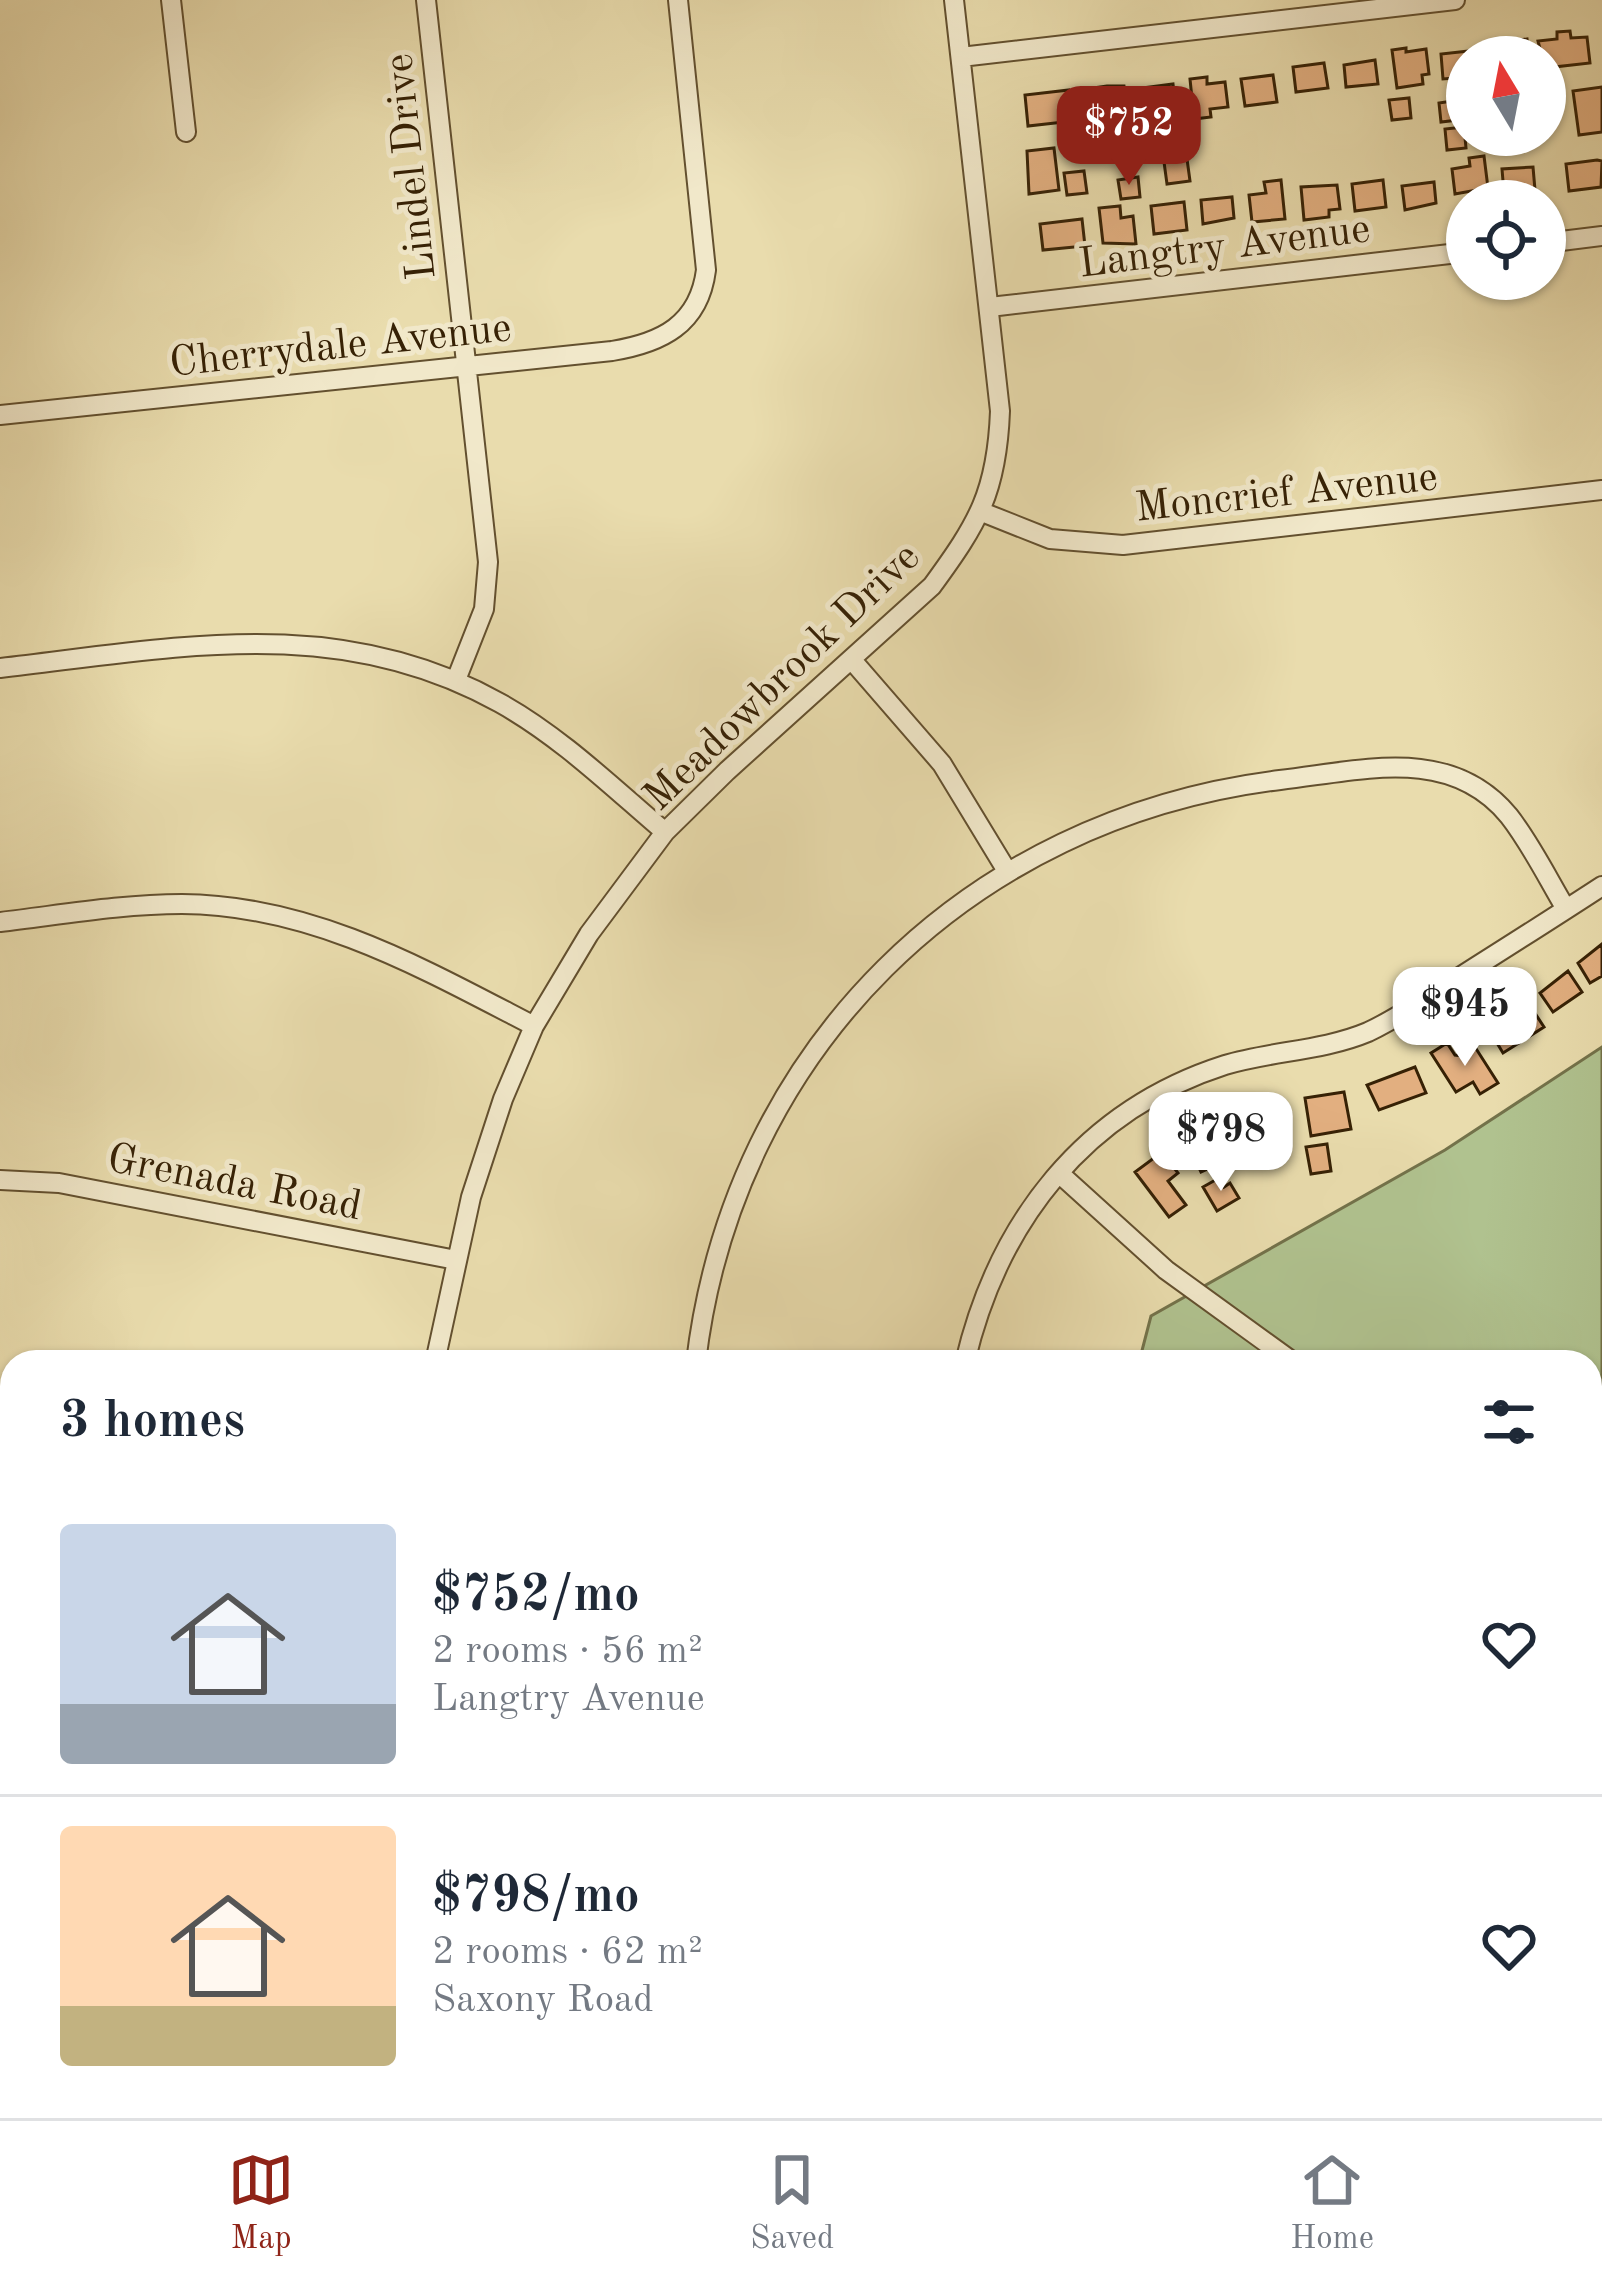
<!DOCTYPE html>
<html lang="en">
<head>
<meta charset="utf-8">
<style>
  :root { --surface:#fff; --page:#f6f6f7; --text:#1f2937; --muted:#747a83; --line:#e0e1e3; --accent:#8f2418 }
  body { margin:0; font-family:"Old Standard TT",serif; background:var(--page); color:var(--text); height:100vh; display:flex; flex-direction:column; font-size:45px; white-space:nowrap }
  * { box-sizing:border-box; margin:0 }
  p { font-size:39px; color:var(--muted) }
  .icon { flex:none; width:66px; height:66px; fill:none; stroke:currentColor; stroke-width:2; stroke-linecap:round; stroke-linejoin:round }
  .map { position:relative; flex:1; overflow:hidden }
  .sheet { position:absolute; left:0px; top:1350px; width:1602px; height:768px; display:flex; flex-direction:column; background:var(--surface); border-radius:36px 36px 0 0; box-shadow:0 3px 9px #0004 }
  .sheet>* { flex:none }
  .needle { width:78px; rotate:350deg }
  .buttons { position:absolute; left:1446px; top:36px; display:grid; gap:24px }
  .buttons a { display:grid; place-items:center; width:120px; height:120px; border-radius:50%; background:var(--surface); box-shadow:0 3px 9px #0004; font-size:60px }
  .price { position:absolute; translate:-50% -102px; padding:0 27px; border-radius:24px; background:#fff; color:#222; font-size:39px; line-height:78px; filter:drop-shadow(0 3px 6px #0008) }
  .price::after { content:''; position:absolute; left:50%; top:72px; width:36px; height:27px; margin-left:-18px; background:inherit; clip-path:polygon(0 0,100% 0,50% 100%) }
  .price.on { background:var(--accent); color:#fff }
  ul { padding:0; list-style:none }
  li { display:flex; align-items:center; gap:36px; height:300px; padding:0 60px }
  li+li { border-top:3px solid var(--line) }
  li span { display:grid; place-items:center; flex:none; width:336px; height:240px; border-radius:12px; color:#555 }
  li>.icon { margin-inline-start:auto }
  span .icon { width:144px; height:144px; fill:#fffc; stroke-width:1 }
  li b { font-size:51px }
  h2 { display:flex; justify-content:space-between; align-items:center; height:144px; padding:0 60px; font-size:51px }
  .dock { display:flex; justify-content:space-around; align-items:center; height:168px; border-top:3px solid var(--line); background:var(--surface); font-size:33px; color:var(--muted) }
  .dock a { display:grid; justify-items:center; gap:6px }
  .dock .on { color:var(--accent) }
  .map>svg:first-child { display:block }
</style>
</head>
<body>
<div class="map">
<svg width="1602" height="2118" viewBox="0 0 1602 2118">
  <rect width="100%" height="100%" fill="#e9dcad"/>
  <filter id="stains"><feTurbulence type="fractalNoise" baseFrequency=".00167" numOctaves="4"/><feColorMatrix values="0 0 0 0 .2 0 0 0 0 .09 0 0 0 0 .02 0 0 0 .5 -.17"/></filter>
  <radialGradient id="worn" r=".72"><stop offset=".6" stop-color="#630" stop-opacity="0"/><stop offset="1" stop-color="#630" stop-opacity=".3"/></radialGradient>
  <path fill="#b0c28f" stroke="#73724a" stroke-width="3" d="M1602,1047V2118H842L851,2106H1590V1362H1139L1151,1316L1445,1150Z"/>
  <path fill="#e2af80" stroke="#362105" stroke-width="3" d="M1570,31L1571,38L1587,37L1590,63L1545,68L1538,41L1557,39V32Z
    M1527,39L1529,57H1490L1489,48L1498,47V43Z
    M1406,48V52L1426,49L1429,74L1422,75L1423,84L1397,88L1392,50Z
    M1478,50V57H1467V77L1443,79L1441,54Z
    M1375,60L1378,84L1346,87L1344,65Z
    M1324,63L1328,88L1296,92L1293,67Z
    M1273,75L1277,102L1245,106L1241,79Z
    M1207,77V84L1225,82L1228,107L1210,109L1211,117L1194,119L1190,79Z
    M1173,84L1176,111L1164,113L1165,119L1146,121L1142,88Z
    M1107,86H1124L1127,111L1096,115L1093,88Z
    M1602,87V132L1579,135L1573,91Z
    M1069,90L1073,121L1028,126L1025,95Z
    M1409,98L1411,118L1392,120L1389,100Z
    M1466,99L1467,119L1441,122L1439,103Z
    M1464,127L1466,148L1447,150L1445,129Z
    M1161,133L1164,154L1141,157L1138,136Z
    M1054,148L1059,190L1029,194L1027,151Z
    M1484,156L1488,188L1455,194L1452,169L1470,166L1469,158Z
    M1187,159L1190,181L1167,184L1164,162Z
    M1597,160L1602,161L1601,187L1569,191L1566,164Z
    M1533,167L1535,190L1504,193L1502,169Z
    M1084,171L1087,193L1067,195L1064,173Z
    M1138,177L1140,197L1121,199L1118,180Z
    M1281,180L1285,219L1252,222L1249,195L1266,193L1264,182Z
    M1383,180L1386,207L1355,211L1352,184Z
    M1434,182L1436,203L1405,210L1402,186Z
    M1337,185L1340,209L1329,210V217L1304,220L1301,187Z
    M1232,197L1234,218L1203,224L1201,200Z
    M1184,202L1187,230L1154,234L1151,206Z
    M1120,206L1121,218L1133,216L1136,244L1103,243L1099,208Z
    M1082,219L1085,246L1043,250L1040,224Z
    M1602,944V976L1590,983L1578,963Z
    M1568,971L1582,992L1553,1012L1540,993Z
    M1523,995L1544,1027L1503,1053L1491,1033L1506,1024L1497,1011Z
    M1447,1043L1455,1055L1462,1056L1475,1047L1498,1083L1480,1094L1473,1082L1456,1092L1431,1053Z
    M1415,1067L1426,1093L1379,1110L1367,1085Z
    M1344,1092L1351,1129L1311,1136L1305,1098Z
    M1214,1125L1223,1143L1235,1138L1240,1149L1229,1154L1231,1158L1201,1172L1184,1136Z
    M1327,1144L1331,1171L1311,1174L1306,1147Z
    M1162,1152L1178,1173L1168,1181L1186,1205L1169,1217L1135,1172Z
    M1219,1178L1224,1187L1230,1183L1239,1198L1217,1211L1203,1187Z"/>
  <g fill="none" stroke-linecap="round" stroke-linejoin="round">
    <g stroke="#63502f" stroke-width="22">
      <path id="minor" d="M171,0L186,132
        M426,0L488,562L484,609L456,680
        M961,57L1455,0
        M1545,243L1602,236
        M990,307L1467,252
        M0,415L612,351C661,343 699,325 706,270L678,0
        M982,512L1050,539L1123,545L1602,490
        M851,659L942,764L1007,871
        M0,668C174,648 338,612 500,703C561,737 612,787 665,832
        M0,922C60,915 122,904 182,904C312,905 422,968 534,1026
        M1060,1174L1166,1270L1293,1362
        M0,1180L59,1183L456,1260
        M435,1362L471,1197L503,1099L534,1026L589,934L665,832L727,771L932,586C978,523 997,492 1000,411L954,0
        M696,1362C733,1050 968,818 1280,780C1360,771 1450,744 1509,816C1531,844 1548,879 1566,909
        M965,1362C998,1222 1084,1110 1225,1065C1271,1051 1323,1051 1368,1032C1398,1018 1427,998 1455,980C1504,949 1553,918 1602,886
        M0,1452L12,1451
        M0,1720L12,1719
        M1590,1835L1602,1862
        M1590,1989L1602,1982
        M218,2106L235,2118
        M554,2118L562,2106
        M1385,2118L1405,2106"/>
    </g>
    <path stroke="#362105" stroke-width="3" stroke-dasharray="9 6" stroke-linecap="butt" d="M1590,1445L1602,1433
      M1590,1757L1602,1785
      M1155,2106L1172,2118
      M1215,2106L1236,2118
      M868,2118L875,2106
      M1342,2118L1359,2106"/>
    <use href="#minor" stroke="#f1e8ca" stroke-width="18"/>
  </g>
  <g text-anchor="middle" stroke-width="10" stroke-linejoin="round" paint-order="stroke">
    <g font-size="42" fill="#362105" stroke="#f1e8ca">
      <text transform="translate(408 167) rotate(-96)" y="15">Lindel Drive</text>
      <text transform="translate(1224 244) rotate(-7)" y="15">Langtry Avenue</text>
      <text transform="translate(340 343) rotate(-6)" y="15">Cherrydale Avenue</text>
      <text transform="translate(1286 490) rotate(-6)" y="15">Moncrief Avenue</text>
      <text transform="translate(780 675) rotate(-44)" y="15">Meadowbrook Drive</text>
      <text transform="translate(235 1180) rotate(11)" y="15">Grenada Road</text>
    </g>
  </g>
  <rect width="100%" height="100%" filter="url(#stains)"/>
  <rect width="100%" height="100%" fill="url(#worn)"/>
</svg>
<div class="buttons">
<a><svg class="needle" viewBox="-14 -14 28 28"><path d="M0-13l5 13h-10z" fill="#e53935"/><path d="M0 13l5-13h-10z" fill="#747a83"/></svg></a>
<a><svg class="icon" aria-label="locate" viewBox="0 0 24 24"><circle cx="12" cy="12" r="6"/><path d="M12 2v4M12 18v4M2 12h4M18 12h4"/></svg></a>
</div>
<b class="price on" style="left:1129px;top:188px">$752</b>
<b class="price" style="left:1465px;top:1069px">$945</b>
<b class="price" style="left:1221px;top:1194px">$798</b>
<section class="sheet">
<h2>3 homes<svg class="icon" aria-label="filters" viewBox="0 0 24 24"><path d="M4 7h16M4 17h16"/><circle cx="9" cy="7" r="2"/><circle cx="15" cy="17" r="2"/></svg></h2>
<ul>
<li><span style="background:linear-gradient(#c9d6e8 75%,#9aa5b1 0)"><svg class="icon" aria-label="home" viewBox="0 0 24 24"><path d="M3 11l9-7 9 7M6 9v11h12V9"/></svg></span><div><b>$752/mo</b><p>2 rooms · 56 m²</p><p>Langtry Avenue</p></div><svg class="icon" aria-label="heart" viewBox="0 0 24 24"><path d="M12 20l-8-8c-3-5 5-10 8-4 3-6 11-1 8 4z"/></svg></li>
<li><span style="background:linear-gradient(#ffd9b3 75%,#c2b280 0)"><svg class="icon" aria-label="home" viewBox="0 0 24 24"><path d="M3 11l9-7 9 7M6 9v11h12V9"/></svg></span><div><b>$798/mo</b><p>2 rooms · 62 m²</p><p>Saxony Road</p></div><svg class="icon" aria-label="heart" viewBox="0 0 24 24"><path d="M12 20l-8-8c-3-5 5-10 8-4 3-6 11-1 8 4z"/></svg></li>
</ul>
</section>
</div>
<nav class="dock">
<a class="on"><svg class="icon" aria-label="map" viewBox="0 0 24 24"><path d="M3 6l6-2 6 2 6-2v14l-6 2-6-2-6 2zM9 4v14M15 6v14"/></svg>Map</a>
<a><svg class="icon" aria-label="saved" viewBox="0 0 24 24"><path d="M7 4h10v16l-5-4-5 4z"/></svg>Saved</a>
<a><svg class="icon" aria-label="home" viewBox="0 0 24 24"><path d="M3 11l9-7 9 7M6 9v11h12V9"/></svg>Home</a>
</nav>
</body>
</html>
